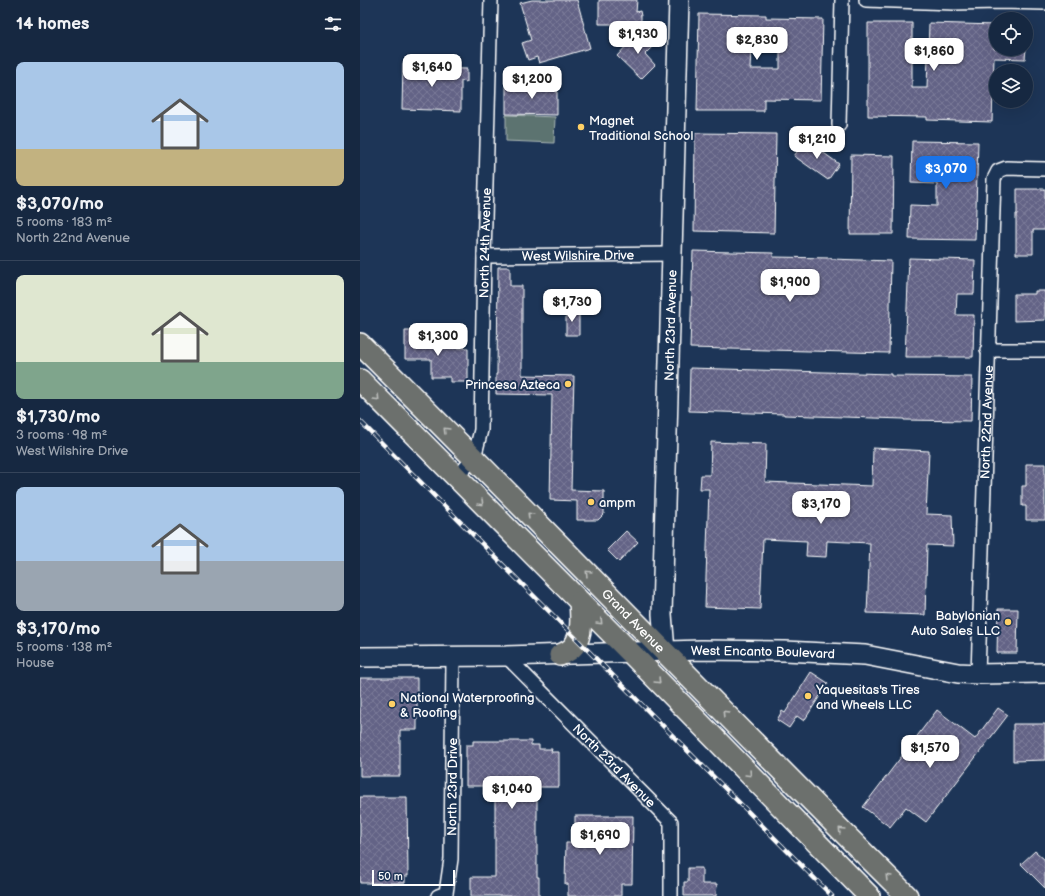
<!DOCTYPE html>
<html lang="en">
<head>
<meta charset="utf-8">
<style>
  :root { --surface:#162841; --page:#1f3048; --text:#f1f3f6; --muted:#9ea6b1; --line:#35445a; --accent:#1a73e8 }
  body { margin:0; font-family:"Balsamiq Sans",sans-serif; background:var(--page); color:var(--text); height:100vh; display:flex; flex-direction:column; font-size:15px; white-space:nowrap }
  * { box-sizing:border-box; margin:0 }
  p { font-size:13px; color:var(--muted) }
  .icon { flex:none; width:22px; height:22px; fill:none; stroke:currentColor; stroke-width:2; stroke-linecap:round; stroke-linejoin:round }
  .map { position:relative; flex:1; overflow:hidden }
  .side { display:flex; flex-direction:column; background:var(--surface); width:360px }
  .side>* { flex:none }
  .controls { position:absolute; left:629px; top:12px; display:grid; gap:8px }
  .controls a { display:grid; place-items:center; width:44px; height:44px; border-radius:50%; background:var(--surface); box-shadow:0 4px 16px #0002,0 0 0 1px var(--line); font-size:20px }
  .scale { position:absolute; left:12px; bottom:10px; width:83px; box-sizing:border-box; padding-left:4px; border:2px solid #fff; border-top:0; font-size:11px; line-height:14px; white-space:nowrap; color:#fff; -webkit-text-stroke:3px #1d3557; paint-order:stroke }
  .price { position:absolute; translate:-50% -34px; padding:0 9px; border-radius:8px; background:#fff; color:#222; font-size:13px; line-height:26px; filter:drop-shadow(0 1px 2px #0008) }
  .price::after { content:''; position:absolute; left:50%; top:24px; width:12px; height:9px; margin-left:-6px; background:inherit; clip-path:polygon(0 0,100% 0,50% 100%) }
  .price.selected { background:var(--accent); color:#fff }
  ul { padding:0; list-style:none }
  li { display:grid; align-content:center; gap:8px; height:212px; padding:0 16px }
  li+li { border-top:1px solid var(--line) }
  li span { display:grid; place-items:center; height:124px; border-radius:8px; color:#555 }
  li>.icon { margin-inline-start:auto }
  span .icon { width:72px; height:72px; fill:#fffc; stroke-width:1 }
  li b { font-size:17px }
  h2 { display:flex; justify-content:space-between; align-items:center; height:48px; padding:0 16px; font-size:17px }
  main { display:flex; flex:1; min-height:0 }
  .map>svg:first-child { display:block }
</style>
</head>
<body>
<main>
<section class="side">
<h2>14 homes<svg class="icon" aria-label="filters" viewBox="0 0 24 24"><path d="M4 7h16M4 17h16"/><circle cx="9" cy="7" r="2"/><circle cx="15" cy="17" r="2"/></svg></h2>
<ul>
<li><span style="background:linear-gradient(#a9c7e8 70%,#c2b280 0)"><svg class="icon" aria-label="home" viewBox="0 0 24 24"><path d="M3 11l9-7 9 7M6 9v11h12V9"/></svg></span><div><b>$3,070/mo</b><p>5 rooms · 183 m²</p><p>North 22nd Avenue</p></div></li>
<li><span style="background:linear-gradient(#dfe7d0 70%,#7fa58c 0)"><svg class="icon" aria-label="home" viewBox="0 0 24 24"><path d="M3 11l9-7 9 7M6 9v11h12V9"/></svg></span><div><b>$1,730/mo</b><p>3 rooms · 98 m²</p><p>West Wilshire Drive</p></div></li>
<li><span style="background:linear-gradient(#a9c7e8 60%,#9aa5b1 0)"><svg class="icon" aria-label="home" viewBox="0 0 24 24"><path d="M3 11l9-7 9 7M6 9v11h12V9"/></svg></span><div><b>$3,170/mo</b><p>5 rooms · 138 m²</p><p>House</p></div></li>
</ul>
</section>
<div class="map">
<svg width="685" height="896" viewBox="0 0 685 896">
  <defs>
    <pattern id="building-cross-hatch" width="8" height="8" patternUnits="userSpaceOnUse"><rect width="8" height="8" fill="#636386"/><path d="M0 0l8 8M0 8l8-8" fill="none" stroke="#7a7a98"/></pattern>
  </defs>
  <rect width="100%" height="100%" fill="#1d3557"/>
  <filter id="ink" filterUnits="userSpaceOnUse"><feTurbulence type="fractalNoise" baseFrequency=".025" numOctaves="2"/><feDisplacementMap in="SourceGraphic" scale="8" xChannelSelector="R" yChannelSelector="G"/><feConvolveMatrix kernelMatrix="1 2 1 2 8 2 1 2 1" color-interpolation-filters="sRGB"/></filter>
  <g filter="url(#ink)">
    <path fill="#5b736f" stroke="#adb9b7" d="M146,115L195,117L194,143L146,141Z"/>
    <path fill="url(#building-cross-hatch)" stroke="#fff" fill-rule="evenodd" d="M172,0H217L230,48L179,63L177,57L168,60L162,43L171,40L160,3Z
      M239,0H277L276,12L280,11L281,16V20L276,28H267V24H239Z
      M339,14L406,15V18L463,19L461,100L404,99V111H337ZM391,48L420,49V69H390Z
      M508,23H552V88H567L569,23L635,25L634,49H666L665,59L634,58L632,122L567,120V117L508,116Z
      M280,31L295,44L285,54L295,65L281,79L257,56Z
      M43,63H61L60,68L107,69V82L101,81V111L42,109Z
      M146,84L197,85V115L146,114Z
      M335,133L416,134L414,233L334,231Z
      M446,140L479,164L468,180L434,156Z
      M552,141L618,142L615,240L549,239L550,205L577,206V184L551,183Z
      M491,155L534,156L533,234H490Z
      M657,189H685V230H673V254H656V214H657Z
      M333,251L413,253V257L471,258V259L531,261L529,353L330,348Z
      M549,258L615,260L614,294H597L596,315H614L613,357H545Z
      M138,267H150V286H162V375L214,376L211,490L244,491V514L238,520H217V501L190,500L192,395L136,394V374H137Z
      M675,291H685V320L654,321V294H675Z
      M206,311H219V335H206Z
      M45,331H71V348H108V382H90V377H71V359H45Z
      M330,368L531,374V376L612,377L611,421L544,420V419L424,415V414L329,411Z
      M351,442L406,444L405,482L512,486L513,448L569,451L566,514L592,515L593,546L567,545L565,615L507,613L510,543L467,541L466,557L446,556L447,541L403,539L400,609L345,607L349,489H340L341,475H350Z
      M666,464H685V520H666V506H662V486H666Z
      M266,531L278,542L259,562L247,550Z
      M638,609H658L657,653H637Z
      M451,672L468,683L444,721L437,716L429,728L417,720L422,711L425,713Z
      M0,678H57V730H40V776H0Z
      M638,708L648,715L566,822L546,807L530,827L503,807L577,710L615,739Z
      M653,724H685V760L653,761Z
      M113,741H171V745H179V749H192L191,752H199V787H177V877H179V896H111V877H135V786H106V745H113Z
      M0,797H47L48,876H45V883H0Z
      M215,816H273L272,884H261V896H208V884H205L206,843H215Z
      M675,851L685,860V888L661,864Z
      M328,868H342V884H357L356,896H324V882H328Z"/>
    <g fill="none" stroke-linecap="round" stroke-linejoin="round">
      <g stroke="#fff" stroke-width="16">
        <g id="street">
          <path d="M506,0L594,3L638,2L685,3"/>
          <path d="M479,125L482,0"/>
          <path id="s1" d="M124,256L312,254"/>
          <path d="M627,350H685"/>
          <path id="s2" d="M96,478L114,458L121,430L124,256L131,0"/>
          <path id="s3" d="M146,656L311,822V896"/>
          <path id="s4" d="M618,674L634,179L638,171L646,168L685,169"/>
          <path id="s5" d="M78,896L86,893L91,859L93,657"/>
        </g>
      </g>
      <g stroke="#fff" stroke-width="22">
        <g id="secondary">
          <path id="s6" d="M305,651L302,614L319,0"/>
          <path id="s7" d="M0,657L146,656L341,650L425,651L505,655L598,673L618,674L685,673"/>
        </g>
      </g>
      <g stroke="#fff" stroke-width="24">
        <g id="primary">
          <path id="s8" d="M0,344C184,527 363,714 547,896"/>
          <path d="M0,380L271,653L509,896"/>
          <path d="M200,655C205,653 211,650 214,646C223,634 221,615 220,602"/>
        </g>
      </g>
      <use href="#street" stroke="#1d3557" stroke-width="13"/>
      <use href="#secondary" stroke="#1d3557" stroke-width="19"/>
      <use href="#primary" stroke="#6c706d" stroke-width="21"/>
      <g stroke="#fff" stroke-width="4.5">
        <path id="rail" d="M0,421L472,896"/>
      </g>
      <use href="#rail" stroke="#1d3557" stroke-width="3" stroke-dasharray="9" stroke-linecap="butt"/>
    </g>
    <defs><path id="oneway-chevron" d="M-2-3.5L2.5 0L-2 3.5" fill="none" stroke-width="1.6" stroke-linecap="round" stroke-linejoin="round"/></defs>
    <g stroke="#bdbfbd">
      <use href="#oneway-chevron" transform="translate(17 398) rotate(46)"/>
      <use href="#oneway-chevron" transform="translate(86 430) rotate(-135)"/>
      <use href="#oneway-chevron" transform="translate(121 503) rotate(45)"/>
      <use href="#oneway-chevron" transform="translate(170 515) rotate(-135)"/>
      <use href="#oneway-chevron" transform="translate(228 573) rotate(-135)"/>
      <use href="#oneway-chevron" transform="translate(240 622) rotate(46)"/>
      <use href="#oneway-chevron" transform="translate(298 681) rotate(46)"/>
      <use href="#oneway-chevron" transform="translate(365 713) rotate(-134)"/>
      <use href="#oneway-chevron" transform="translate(389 774) rotate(46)"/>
      <use href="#oneway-chevron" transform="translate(481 830) rotate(-135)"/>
      <use href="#oneway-chevron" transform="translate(528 877) rotate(-135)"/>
    </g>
  </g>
  <g fill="#ffd166" stroke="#1d3557" stroke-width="1.5">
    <circle cx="221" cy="127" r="4"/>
    <circle cx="208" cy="384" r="4"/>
    <circle cx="231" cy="502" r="4"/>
    <circle cx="648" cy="622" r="4"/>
    <circle cx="448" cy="696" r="4"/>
    <circle cx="32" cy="704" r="4"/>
  </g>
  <g text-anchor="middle" stroke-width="4" stroke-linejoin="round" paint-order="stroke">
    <g font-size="13" fill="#fff" stroke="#1d3557" text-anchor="start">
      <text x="229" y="125">Magnet<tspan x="229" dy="15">Traditional School</tspan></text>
      <text x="200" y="389" text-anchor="end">Princesa Azteca</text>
      <text x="239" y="507">ampm</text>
      <text x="640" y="620" text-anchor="end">Babylonian<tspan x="640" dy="15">Auto Sales LLC</tspan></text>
      <text x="456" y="694">Yaquesitas's Tires<tspan x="456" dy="15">and Wheels LLC</tspan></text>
      <text x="40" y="702">National Waterproofing<tspan x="40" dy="15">&amp; Roofing</tspan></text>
    </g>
    <g font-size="13" fill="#fff" stroke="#1d3557">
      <text dy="5" stroke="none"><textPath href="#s2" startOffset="243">North 24th Avenue</textPath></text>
      <text dy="5" stroke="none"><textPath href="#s1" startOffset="94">West Wilshire Drive</textPath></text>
      <text dy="5" stroke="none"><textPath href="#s6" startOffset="326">North 23rd Avenue</textPath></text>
      <text dy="5" stroke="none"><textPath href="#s4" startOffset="252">North 22nd Avenue</textPath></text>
      <text dy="5" stroke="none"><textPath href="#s8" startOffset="389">Grand Avenue</textPath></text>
      <text dy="5" stroke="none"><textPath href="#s7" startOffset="403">West Encanto Boulevard</textPath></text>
      <text dy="5" stroke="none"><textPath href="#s3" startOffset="154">North 23rd Avenue</textPath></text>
      <text dy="5" stroke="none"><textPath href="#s5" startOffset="115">North 23rd Drive</textPath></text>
    </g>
  </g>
</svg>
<div class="controls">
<a><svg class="icon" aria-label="locate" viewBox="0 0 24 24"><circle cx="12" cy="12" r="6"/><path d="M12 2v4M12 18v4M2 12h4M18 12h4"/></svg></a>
<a><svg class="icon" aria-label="layers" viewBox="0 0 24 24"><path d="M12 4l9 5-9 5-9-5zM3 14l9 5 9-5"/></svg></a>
</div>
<div class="scale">50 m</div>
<b class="price" style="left:278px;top:55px">$1,930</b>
<b class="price" style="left:397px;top:61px">$2,830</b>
<b class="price" style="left:574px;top:72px">$1,860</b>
<b class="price" style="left:72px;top:88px">$1,640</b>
<b class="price" style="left:172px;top:100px">$1,200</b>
<b class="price" style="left:457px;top:160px">$1,210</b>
<b class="price selected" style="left:586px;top:190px">$3,070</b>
<b class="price" style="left:430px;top:303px">$1,900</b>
<b class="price" style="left:212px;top:323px">$1,730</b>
<b class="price" style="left:78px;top:357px">$1,300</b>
<b class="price" style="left:461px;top:525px">$3,170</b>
<b class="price" style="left:570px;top:769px">$1,570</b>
<b class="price" style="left:152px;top:810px">$1,040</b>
<b class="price" style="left:240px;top:856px">$1,690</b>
</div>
</main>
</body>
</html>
